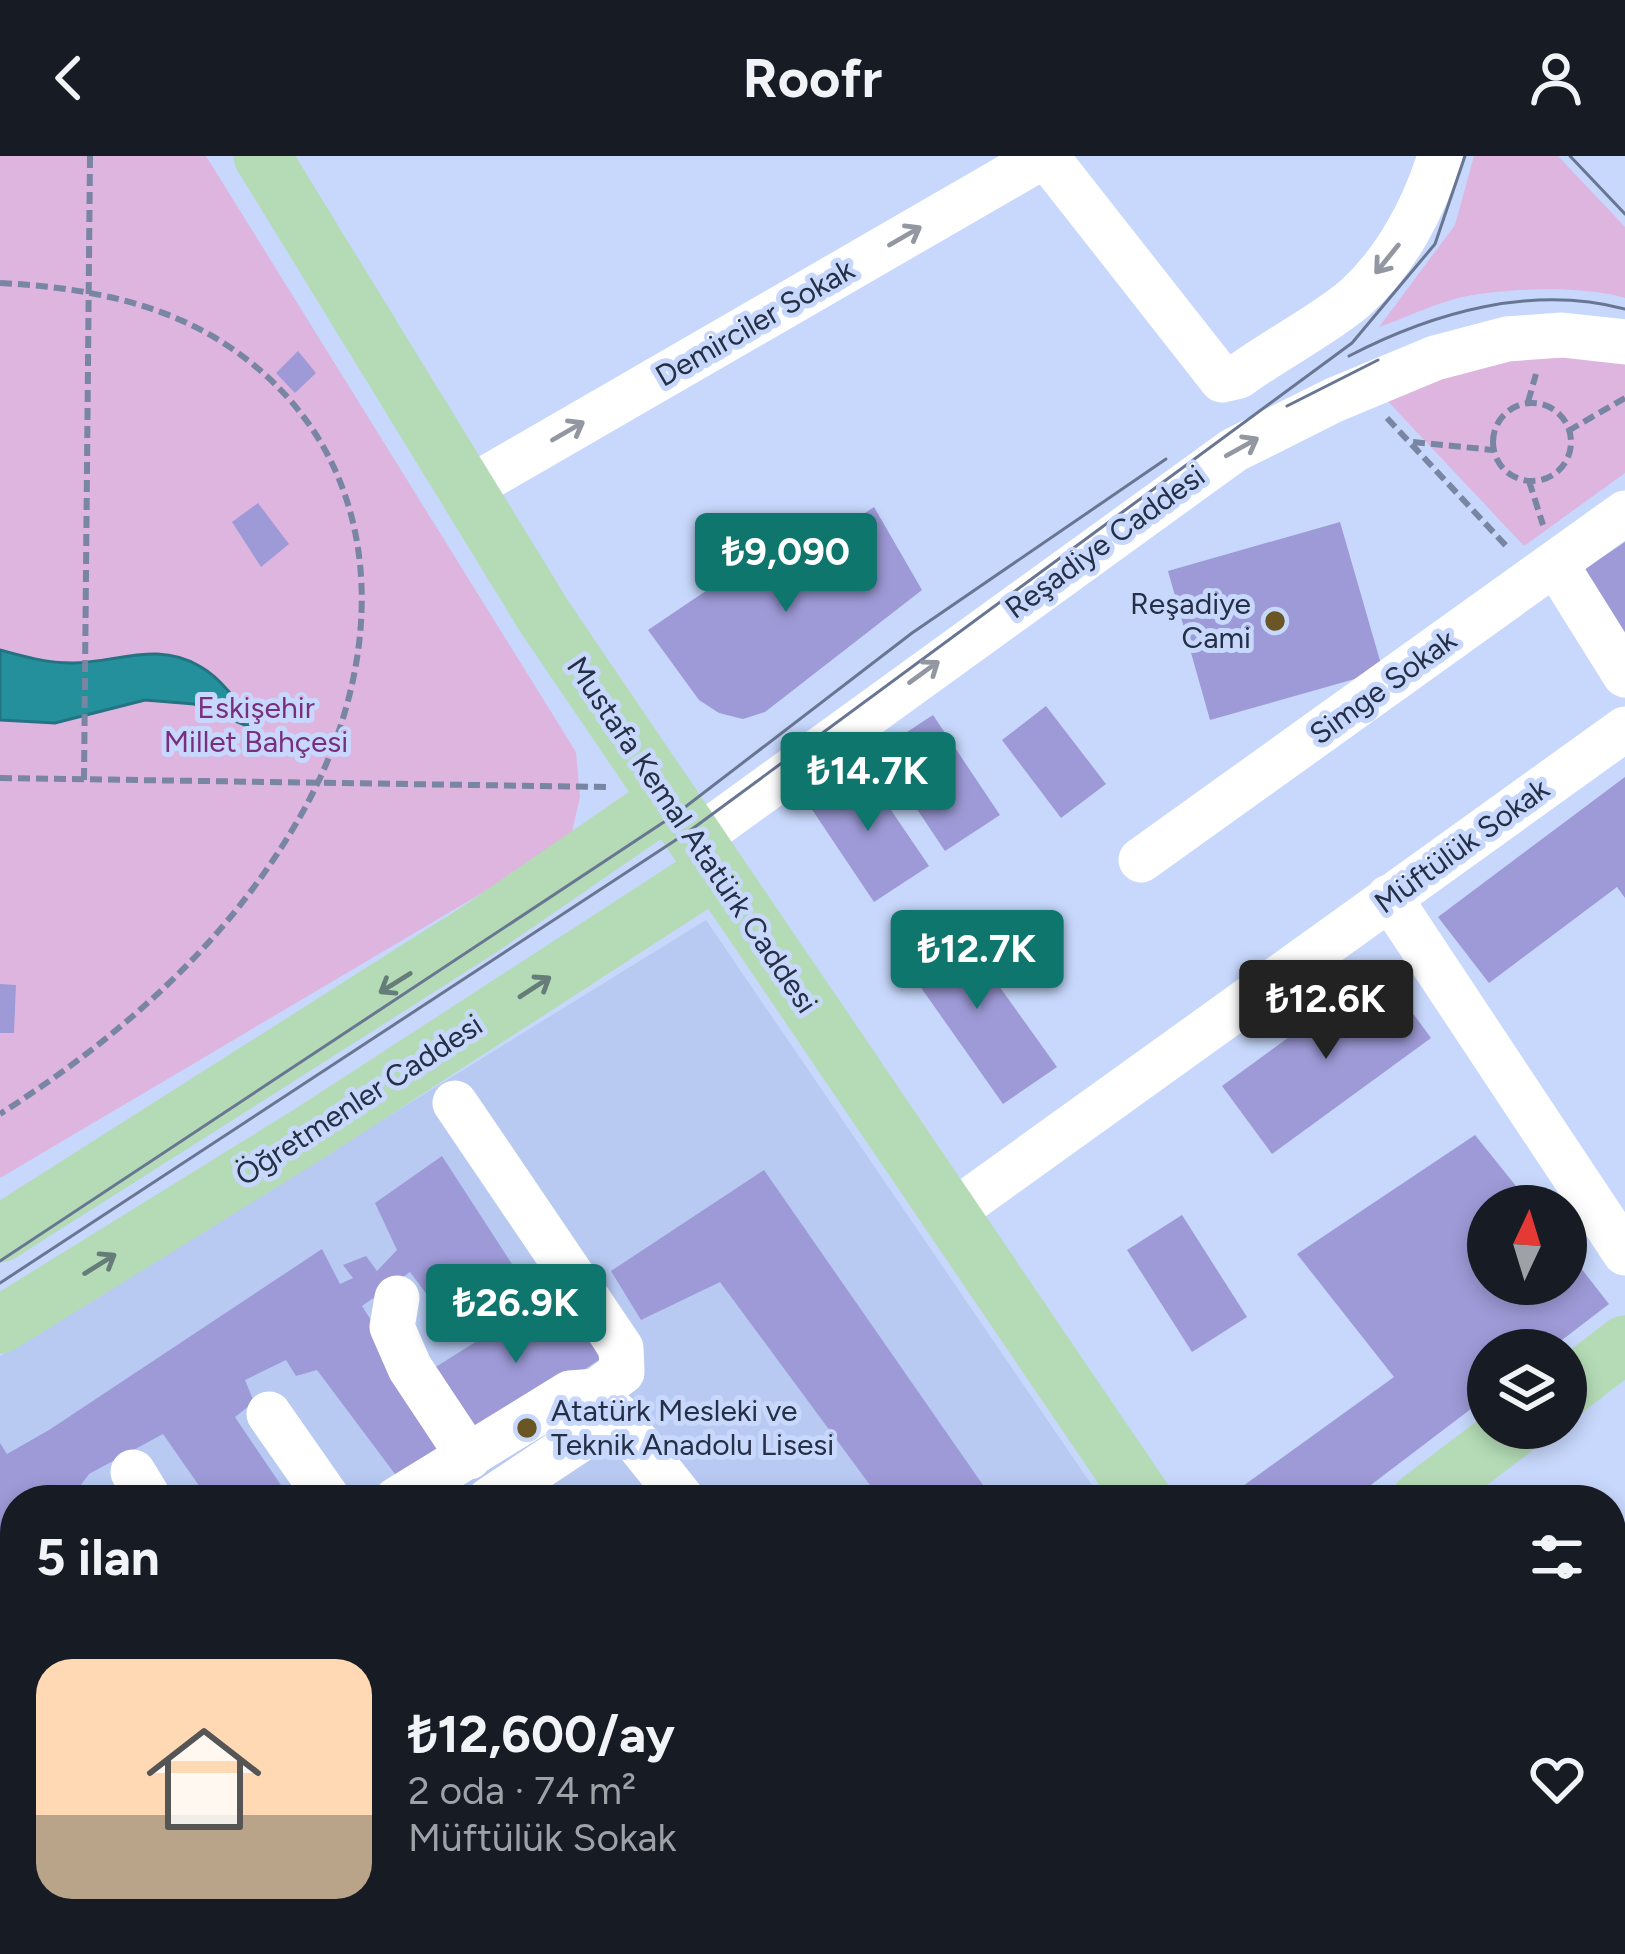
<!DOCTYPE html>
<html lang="tr">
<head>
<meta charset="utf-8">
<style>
  :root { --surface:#171b24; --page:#20242c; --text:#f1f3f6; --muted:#9ea1a6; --line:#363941; --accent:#0f766e }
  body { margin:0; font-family:Figtree,sans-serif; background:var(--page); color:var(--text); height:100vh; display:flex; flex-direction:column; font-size:45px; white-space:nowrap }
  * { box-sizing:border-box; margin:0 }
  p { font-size:39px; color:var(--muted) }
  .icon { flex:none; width:66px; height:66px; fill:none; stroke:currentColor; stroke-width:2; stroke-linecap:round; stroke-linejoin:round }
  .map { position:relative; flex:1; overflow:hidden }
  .sheet { position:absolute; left:0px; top:1329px; width:1626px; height:471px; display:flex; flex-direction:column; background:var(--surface); border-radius:48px 48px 0 0; box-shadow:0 6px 18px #0003 }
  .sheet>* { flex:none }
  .needle { width:78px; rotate:4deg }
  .buttons { position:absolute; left:1467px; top:1029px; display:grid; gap:24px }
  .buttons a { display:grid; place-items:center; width:120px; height:120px; border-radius:50%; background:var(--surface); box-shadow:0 6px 18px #0003; font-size:60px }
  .price { position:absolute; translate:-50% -102px; padding:0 27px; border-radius:12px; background:var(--accent); color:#fff; font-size:39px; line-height:78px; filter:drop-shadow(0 3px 6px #0008) }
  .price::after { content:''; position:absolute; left:50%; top:72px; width:36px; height:27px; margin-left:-18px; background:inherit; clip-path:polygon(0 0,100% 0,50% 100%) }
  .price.current { background:#222; color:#fff }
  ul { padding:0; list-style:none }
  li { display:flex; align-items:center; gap:36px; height:300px; padding:0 36px }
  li+li { border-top:3px solid var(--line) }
  li span { display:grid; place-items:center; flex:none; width:336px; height:240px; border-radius:36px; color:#555 }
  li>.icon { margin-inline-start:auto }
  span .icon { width:144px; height:144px; fill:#fffc; stroke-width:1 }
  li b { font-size:51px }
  h2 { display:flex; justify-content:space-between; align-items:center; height:144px; padding:0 36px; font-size:51px }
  header { display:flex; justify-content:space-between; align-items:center; height:156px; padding:0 36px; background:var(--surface); font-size:54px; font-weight:700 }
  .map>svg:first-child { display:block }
</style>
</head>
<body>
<header><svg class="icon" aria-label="back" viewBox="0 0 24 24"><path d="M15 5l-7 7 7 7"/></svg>Roofr<svg class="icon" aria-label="person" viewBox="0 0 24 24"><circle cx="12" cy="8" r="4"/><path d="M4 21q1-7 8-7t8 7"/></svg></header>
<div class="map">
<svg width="1625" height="1798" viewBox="0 0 1625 1798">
  <rect width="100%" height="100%" fill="#c7d8fc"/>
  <path fill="#b8caf2" d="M706,764L1102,1344H15V1785H718L701,1798H0V1200Z
    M893,1785H974L982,1798H873Z"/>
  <path fill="#deb5df" d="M0,0H206L576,596L580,641L570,685L0,1022Z
    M1474,0H1558L1625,71V142C1582,129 1502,132 1458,142C1431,149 1405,162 1379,171L1455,69Z
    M1503,194L1625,200V317L1524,390L1381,238Z"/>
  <path fill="#23909c" stroke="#247382" stroke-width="3" d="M0,494C25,501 47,507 73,507C119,506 158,485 201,511C224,524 242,553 257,574L194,548L145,544L55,567L0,564Z"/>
  <path fill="#9d9ad7" d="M298,195L316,217L295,237L276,217Z
    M258,347L289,388L261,411L232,366Z
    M874,351L922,434L765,556L743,563L719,557L699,544L648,474L808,366L820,387Z
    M1340,366L1383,515L1210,564L1168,415Z
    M1625,386V491L1580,416Z
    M1046,550L1106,628L1061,662L1002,584Z
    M933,559L1000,659L945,695L878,595Z
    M861,610L929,710L874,746L807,646Z
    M1625,621V742L1617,731L1489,827L1438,761Z
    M951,763L1057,911L1003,948L898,799Z
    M1381,814L1431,882L1272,998L1222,930Z
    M0,828L16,829L14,877H0Z
    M1475,979L1532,1050H1488V1128H1566V1093L1609,1148L1549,1194H1488V1240L1351,1344H1243L1236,1335L1394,1221L1297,1098Z
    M442,1000L530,1136L459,1181L410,1116L362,1150L452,1292L401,1326L317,1214L296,1220L286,1204L245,1224L254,1246L235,1261L291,1344H209L163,1278L89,1318L80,1330L89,1344H15V1593L0,1571V1287L7,1298L49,1274L322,1093L340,1128L353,1122L343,1109L366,1100L377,1115L397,1094L375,1047Z
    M764,1014L992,1342L990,1344H881L720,1126L641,1164L611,1115Z
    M1182,1059L1247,1161L1192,1196L1127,1094Z
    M561,1132L600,1203L474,1288L431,1214Z
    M103,1785H185L197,1798H84Z
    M223,1785H376L385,1798H210Z
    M441,1785H502L510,1798H451Z
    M564,1785H631L609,1798H573Z"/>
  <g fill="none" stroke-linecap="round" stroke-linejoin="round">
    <path stroke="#7885a3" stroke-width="6" stroke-dasharray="12 6" stroke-linecap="butt" d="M0,127C81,131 166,146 234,194C392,305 390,502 301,659C229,786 122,880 0,958
      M1528,246L1536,218
      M1493 286a39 39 0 1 1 78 0a39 39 0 1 1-78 0Z
      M1387,262L1509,393
      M1568,275L1625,242
      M1413,286L1493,294
      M1529,325L1543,369
      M0,622L608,631
      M84,624L90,0"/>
    <path stroke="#fff" stroke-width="45" d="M1046,0L1222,224L1239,220C1274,194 1325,168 1355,142C1396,105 1424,52 1440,0
      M466,334L1044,0
      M1555,407L1625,519
      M694,685L1234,294L1334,244L1435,202L1507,183L1562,179L1625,186
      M1141,704L1625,357
      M1389,741L1625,1097
      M455,947L621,1192L622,1216L596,1235
      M949,1059L1625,573
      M397,1142L392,1171L410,1212L469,1301
      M269,1258L329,1344
      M133,1316L150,1344
      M396,1344L570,1237L596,1235L683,1344
      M489,1344L617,1259
      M1611,1491L1625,1483
      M0,1671L15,1694
      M1016,1785L1024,1798
      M0,1792L15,1782"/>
    <path stroke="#b4dbb6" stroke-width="57" d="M262,0L544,460L1144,1344
      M0,1078L477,775L666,645
      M0,1169L307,979L714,715
      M1566,1233L1625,1188
      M1420,1344L1515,1272
      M1436,1785L1444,1798
      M808,1798L827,1785"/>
    <path stroke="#697693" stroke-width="3" d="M1570,0L1625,58
      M1349,200C1432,157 1531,128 1625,153
      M1287,250L1378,204
      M0,1105L676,658L912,477L1166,303
      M0,1127L688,676L1352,187L1435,88L1465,0"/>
  </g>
  <defs><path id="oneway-shaft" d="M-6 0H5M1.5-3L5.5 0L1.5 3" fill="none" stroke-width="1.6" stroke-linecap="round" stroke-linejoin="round" transform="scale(3)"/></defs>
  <g stroke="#9297a2">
    <use href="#oneway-shaft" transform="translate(905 80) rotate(-30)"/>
    <use href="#oneway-shaft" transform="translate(1387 103) rotate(129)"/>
    <use href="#oneway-shaft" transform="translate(568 275) rotate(-30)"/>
    <use href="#oneway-shaft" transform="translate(1242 291) rotate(-29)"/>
    <use href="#oneway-shaft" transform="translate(924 516) rotate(-36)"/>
  </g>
  <g stroke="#657c78">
    <use href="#oneway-shaft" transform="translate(395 827) rotate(148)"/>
    <use href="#oneway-shaft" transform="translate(535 831) rotate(-33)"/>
    <use href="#oneway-shaft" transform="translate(100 1108) rotate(-32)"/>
  </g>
  <g fill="#6a5524" stroke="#c7d8fc" stroke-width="4.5">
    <circle cx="1275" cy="465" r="12"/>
    <circle cx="527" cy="1272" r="12"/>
  </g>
  <g text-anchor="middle" stroke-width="10" stroke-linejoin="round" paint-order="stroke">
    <g font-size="30" fill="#252f46" stroke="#c7d8fc">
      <text transform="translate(755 167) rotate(-30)" y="10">Demirciler Sokak</text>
      <text transform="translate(1105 386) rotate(-36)" y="10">Reşadiye Caddesi</text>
      <text transform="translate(1383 531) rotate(-36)" y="10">Simge Sokak</text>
      <text transform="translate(692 679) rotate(56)" y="10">Mustafa Kemal Atatürk Caddesi</text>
      <text transform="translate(1462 690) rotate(-36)" y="10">Müftülük Sokak</text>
      <text transform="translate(359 944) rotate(-33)" y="10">Öğretmenler Caddesi</text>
    </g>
    <g font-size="30" fill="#252f46" stroke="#c7d8fc" text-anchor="end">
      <text x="1251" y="458">Reşadiye<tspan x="1251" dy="34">Cami</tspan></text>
      <text x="551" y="1265" text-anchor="start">Atatürk Mesleki ve<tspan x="551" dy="34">Teknik Anadolu Lisesi</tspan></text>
    </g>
    <g font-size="30" fill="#7a2e7e" stroke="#c7d8fc">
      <text x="256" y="562">Eskişehir<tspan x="256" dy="34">Millet Bahçesi</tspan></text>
    </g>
  </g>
</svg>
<div class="buttons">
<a><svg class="needle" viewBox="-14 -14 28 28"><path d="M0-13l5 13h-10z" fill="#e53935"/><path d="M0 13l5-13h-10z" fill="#9ea1a6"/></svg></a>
<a><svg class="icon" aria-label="layers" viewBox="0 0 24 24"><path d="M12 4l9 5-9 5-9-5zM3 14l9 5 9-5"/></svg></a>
</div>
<b class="price" style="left:786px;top:459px">₺9,090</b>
<b class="price" style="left:868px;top:678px">₺14.7K</b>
<b class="price" style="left:977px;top:856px">₺12.7K</b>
<b class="price current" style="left:1326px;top:906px">₺12.6K</b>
<b class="price" style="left:516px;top:1210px">₺26.9K</b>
<section class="sheet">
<h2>5 ilan<svg class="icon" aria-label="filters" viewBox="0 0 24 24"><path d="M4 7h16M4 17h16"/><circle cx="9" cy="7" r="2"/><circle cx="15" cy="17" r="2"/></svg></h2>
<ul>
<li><span style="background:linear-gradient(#ffd9b3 65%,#b9a48a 0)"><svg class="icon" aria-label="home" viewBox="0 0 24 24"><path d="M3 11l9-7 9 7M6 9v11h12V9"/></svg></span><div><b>₺12,600/ay</b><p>2 oda · 74 m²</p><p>Müftülük Sokak</p></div><svg class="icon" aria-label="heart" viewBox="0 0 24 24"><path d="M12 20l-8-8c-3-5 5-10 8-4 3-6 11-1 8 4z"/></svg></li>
</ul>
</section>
</div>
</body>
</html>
